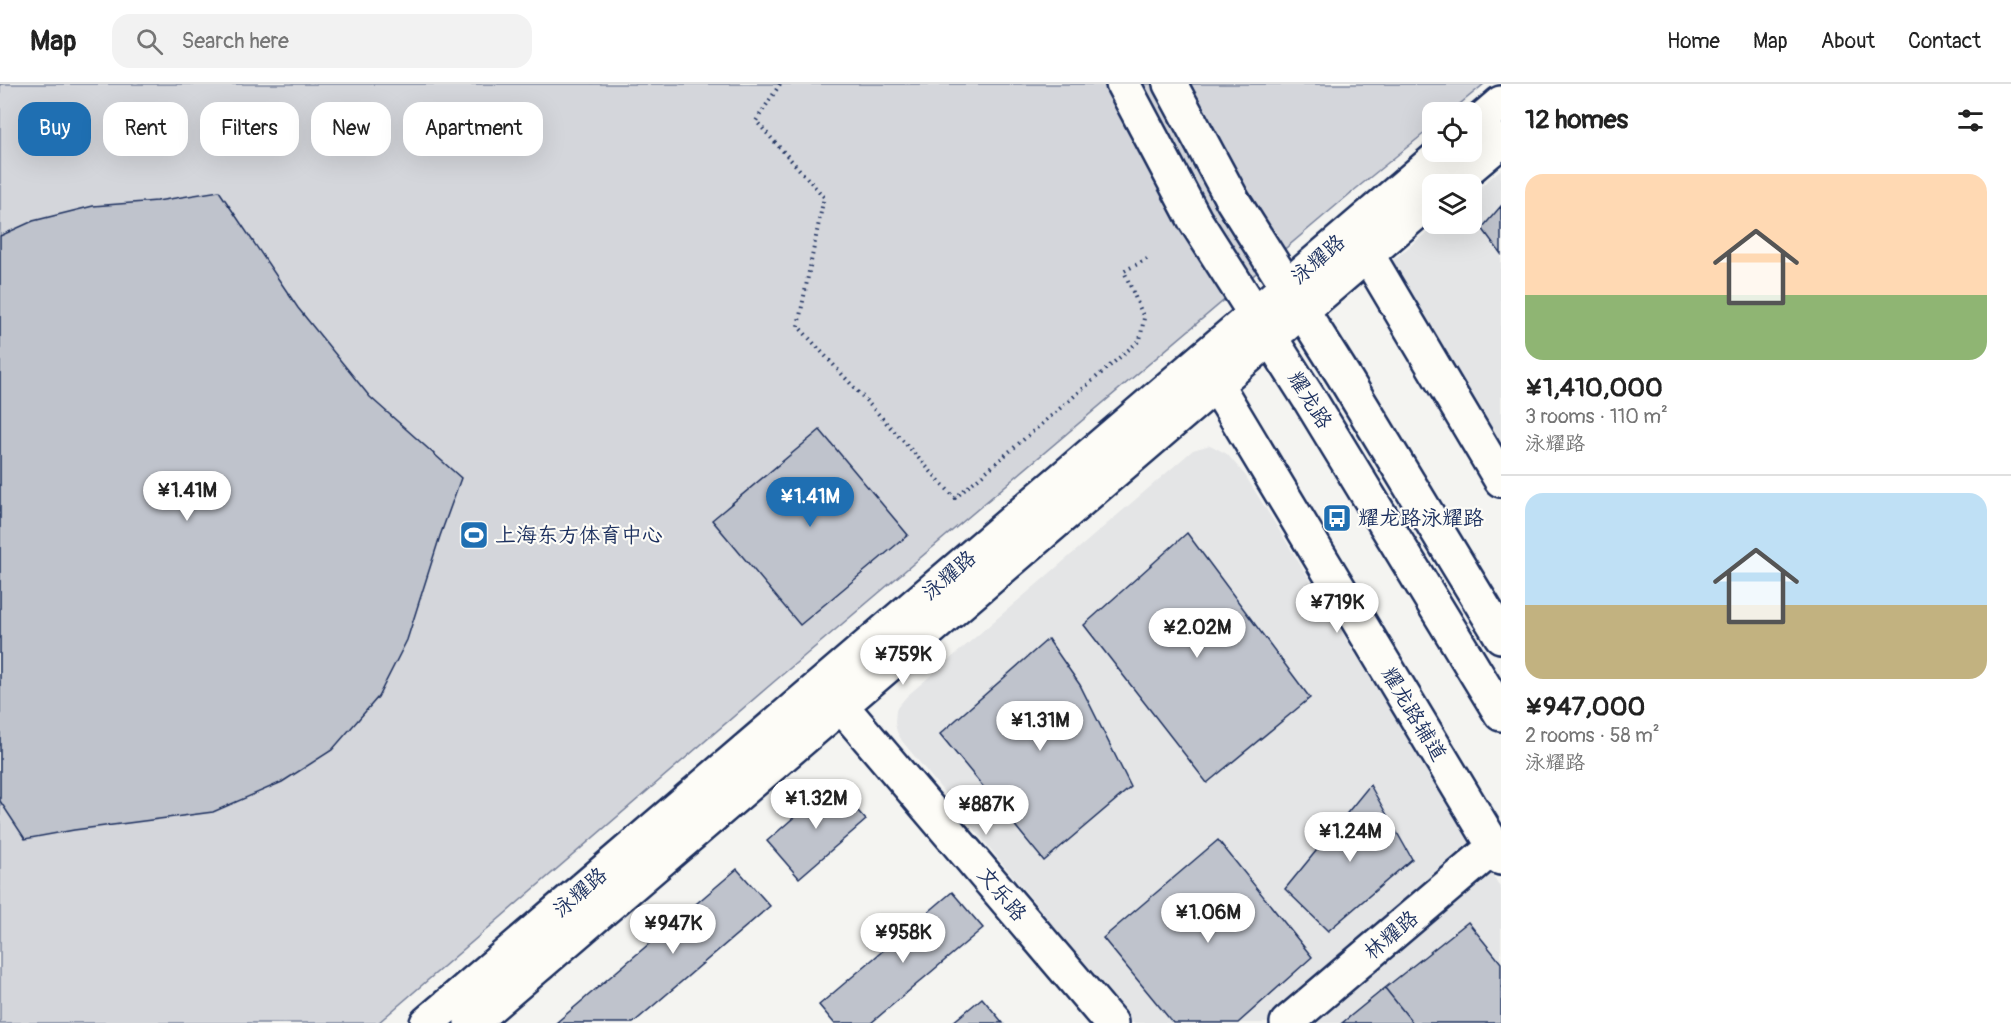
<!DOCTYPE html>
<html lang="en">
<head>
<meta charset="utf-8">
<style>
  :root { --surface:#fff; --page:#f2f2f2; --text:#222; --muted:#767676; --line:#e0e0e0; --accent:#1f6fb2 }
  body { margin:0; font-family:Pangolin,"LXGW WenKai TC",sans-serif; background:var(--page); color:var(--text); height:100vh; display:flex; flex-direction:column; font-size:22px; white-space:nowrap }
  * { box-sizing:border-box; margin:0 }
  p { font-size:20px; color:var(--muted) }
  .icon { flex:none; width:33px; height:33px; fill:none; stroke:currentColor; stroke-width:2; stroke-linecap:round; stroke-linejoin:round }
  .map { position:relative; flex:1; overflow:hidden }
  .panel { display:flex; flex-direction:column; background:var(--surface); width:510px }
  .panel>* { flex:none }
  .hud { position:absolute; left:18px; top:18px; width:570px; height:54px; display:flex; gap:12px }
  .fabs { position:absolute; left:1422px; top:18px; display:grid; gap:12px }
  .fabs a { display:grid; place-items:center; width:60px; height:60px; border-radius:12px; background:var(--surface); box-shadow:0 6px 24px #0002; font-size:30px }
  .price { position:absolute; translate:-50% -51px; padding:0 14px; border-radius:21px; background:#fff; color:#222; font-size:20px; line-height:39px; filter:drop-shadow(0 2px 3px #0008) }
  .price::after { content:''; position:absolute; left:50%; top:36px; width:18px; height:14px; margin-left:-9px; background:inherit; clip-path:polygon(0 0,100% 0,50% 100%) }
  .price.current { background:var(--accent); color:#fff }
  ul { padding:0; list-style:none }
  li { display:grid; align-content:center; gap:12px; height:318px; padding:0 24px }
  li+li { border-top:2px solid var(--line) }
  li span { display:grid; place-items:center; height:186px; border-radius:18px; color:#555 }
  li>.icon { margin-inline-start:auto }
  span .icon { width:108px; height:108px; fill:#fffc; stroke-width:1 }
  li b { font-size:26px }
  h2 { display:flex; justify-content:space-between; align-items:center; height:72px; padding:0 24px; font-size:26px }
  .pill { padding:0 21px; border-radius:18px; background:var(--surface); box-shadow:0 6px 24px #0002; font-size:21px; line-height:54px }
  .pill.current { background:var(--accent); color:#fff }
  header { display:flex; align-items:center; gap:36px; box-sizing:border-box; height:84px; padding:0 30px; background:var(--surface); border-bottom:2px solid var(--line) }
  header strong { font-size:28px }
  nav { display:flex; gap:33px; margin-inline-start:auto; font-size:21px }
  .search { width:420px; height:54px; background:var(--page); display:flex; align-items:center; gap:15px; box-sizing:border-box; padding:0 21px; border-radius:18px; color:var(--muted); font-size:22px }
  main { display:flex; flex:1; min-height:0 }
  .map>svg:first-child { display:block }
</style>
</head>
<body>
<header>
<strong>Map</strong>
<div class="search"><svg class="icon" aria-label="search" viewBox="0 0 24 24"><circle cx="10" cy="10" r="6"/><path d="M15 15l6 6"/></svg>Search here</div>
<nav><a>Home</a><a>Map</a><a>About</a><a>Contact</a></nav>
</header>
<main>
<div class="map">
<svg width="1501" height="939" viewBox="0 0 1501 939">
  <rect width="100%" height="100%" fill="#f4f4f1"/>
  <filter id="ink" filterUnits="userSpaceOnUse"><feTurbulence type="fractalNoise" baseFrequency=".0167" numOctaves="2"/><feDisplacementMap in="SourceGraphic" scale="12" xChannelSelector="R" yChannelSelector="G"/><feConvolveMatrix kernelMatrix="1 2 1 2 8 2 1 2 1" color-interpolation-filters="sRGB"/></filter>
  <g filter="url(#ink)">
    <path fill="#e4e5e6" d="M1501,85V378L1386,182L1437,140H1472V110Z
      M1210,361L1227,370L1245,391L1501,805V939H1133L902,657L897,648L895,639L896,625L907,612L1193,366Z"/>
    <path fill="#d4d6db" stroke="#78829c" stroke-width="1.5" d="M0,0H1484L1450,28H1432V43L1352,108L776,596L378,939H0Z"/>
    <path fill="#bfc3cc" stroke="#1b2f5e" stroke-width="1.5" d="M219,107L298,224L370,313L461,394L440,452L407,556L378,613L332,666L282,698L213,728L74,746L25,755L0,717V152L33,137L93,122L157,117Z
      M1501,122V170L1482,144Z
      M820,346L908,451L800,541L712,436Z
      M1187,449L1310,614L1207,699L1084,541Z
      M1048,555L1080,601L1131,703L1044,777L940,650Z
      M833,699L866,736L799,794L767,757Z
      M1370,701L1412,775L1328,847L1285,805Z
      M1218,756L1312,873L1238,939H1173L1103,854Z
      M737,785L770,822L633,939H556Z
      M952,808L983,844L871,939H834L819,921Z
      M1468,838L1501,879V939H1413L1385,904Z
      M1385,904L1413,939H1342Z
      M982,914L1003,939H952Z"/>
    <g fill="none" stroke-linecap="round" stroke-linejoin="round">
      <g stroke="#1b2f5e" stroke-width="38">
        <path id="minor" d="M1472,44L1501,19
          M1450,100L1501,57
          M1367,170L1501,396
          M1216,300L1501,774
          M826,604L1111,939
          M427,939L1444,68
          M471,939L1432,115
          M1287,939L1494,763"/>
      </g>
      <g stroke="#1b2f5e" stroke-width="38">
        <path id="major" d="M1123,0L1195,136L1310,316L1501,630
          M1170,0L1233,117L1343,291L1501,552"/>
      </g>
      <path stroke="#1b2f5e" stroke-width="4" stroke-dasharray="1.5 4.5" stroke-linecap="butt" d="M780,0L756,37L824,113L798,242L955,414L1140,256L1144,234L1124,187L1147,175"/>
      <use href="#minor" stroke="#fdfcf7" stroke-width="33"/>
      <use href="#major" stroke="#fdfcf7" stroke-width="33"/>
    </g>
  </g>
  <defs>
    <g id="bus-square" transform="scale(1.5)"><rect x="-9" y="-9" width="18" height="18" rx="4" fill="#1f6fb2" stroke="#fdfcf7"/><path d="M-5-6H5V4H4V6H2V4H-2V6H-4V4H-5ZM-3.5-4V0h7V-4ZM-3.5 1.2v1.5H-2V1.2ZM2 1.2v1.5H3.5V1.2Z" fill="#fff"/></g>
    <g id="stadium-square" transform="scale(1.5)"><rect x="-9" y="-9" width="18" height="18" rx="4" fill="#1f6fb2" stroke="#fdfcf7"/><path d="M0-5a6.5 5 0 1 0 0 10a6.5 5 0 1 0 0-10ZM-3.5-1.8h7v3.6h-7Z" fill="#fff"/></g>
  </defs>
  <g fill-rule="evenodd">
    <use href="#bus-square" x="1337" y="434"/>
    <use href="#stadium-square" x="474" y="451"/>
  </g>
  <g text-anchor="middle" stroke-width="4.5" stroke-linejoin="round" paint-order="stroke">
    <g font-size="21" fill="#1b2f5e" stroke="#fdfcf7">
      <text transform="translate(1318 175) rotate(-41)" y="7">泳耀路</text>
      <text transform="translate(1310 316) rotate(58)" y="7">耀龙路</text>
      <text transform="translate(949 491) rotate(-41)" y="7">泳耀路</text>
      <text transform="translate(1414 630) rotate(59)" y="7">耀龙路辅道</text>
      <text transform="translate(580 808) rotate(-41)" y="7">泳耀路</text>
      <text transform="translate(1002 810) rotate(50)" y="7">文乐路</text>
      <text transform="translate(1391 851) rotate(-40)" y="7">林耀路</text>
    </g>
    <g font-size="21" fill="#1b2f5e" stroke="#fdfcf7" text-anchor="start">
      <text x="1358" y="441">耀龙路泳耀路</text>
      <text x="495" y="458">上海东方体育中心</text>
    </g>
  </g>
</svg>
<div class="fabs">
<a><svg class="icon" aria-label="locate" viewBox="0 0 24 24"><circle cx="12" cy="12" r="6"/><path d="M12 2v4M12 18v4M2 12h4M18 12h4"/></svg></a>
<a><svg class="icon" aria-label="layers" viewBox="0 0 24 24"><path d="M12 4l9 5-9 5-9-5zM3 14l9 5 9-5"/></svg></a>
</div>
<b class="price" style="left:187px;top:438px">¥1.41M</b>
<b class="price current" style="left:810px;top:444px">¥1.41M</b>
<b class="price" style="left:1337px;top:550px">¥719K</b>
<b class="price" style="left:1197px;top:575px">¥2.02M</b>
<b class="price" style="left:903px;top:602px">¥759K</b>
<b class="price" style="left:1040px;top:668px">¥1.31M</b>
<b class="price" style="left:816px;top:746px">¥1.32M</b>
<b class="price" style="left:986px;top:752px">¥887K</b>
<b class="price" style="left:1350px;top:779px">¥1.24M</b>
<b class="price" style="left:1208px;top:860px">¥1.06M</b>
<b class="price" style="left:673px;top:871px">¥947K</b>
<b class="price" style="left:903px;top:880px">¥958K</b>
<div class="hud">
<a class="pill current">Buy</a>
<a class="pill">Rent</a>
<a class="pill">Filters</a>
<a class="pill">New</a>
<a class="pill">Apartment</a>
</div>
</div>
<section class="panel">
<h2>12 homes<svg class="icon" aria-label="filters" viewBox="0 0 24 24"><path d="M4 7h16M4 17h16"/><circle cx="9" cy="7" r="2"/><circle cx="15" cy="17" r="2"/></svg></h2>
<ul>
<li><span style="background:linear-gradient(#ffd9b3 65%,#8fb573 0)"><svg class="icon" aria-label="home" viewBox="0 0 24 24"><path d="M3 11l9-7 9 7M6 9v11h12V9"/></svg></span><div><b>¥1,410,000</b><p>3 rooms · 110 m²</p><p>泳耀路</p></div></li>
<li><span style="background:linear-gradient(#bfe0f5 60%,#c2b280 0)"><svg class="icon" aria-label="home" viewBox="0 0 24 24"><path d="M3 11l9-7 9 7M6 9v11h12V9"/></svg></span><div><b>¥947,000</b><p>2 rooms · 58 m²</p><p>泳耀路</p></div></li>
</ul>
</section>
</main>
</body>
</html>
